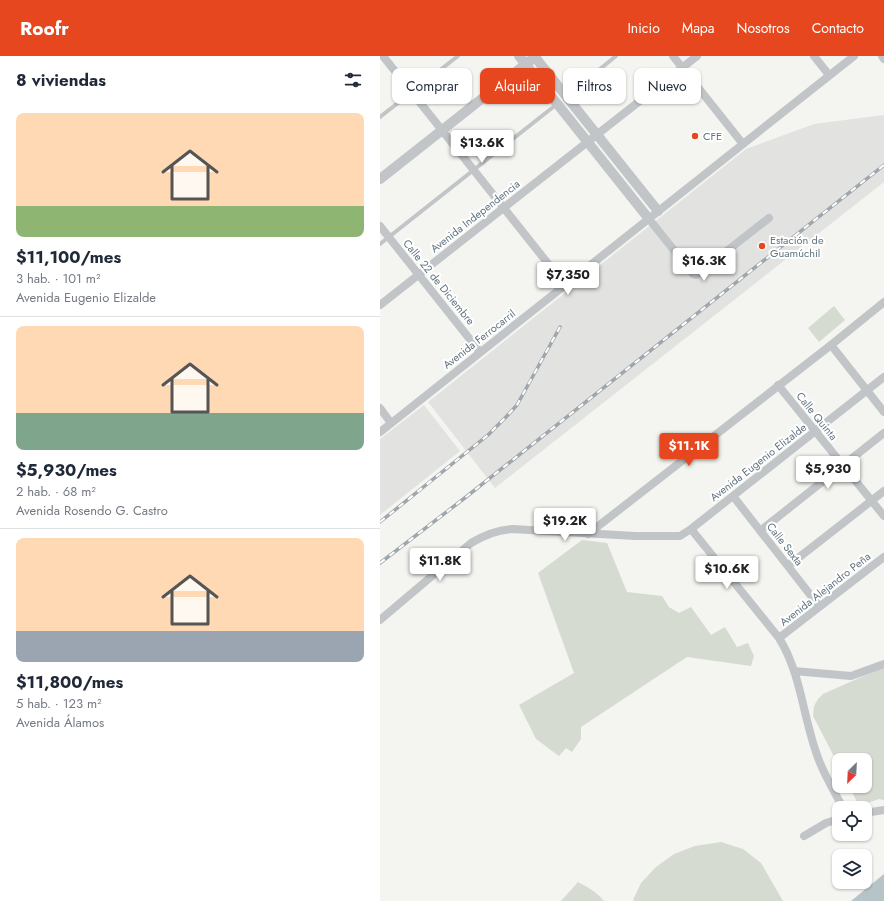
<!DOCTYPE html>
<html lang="es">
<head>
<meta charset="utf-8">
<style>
  :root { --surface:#fff; --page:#f2f2f3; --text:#1f2937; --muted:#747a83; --line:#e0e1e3; --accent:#e6471e }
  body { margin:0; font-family:Jost,sans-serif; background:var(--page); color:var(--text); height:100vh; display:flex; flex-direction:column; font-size:15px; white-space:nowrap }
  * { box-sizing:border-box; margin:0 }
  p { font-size:13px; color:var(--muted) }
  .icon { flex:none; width:22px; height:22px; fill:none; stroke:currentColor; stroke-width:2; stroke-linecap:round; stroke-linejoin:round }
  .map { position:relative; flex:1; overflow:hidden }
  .side { display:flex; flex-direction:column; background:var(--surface); width:380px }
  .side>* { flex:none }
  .hud { position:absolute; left:12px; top:12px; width:380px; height:36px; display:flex; gap:8px }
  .needle { width:26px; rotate:204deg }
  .tools { position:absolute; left:452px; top:697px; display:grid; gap:8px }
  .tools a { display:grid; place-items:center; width:40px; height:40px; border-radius:8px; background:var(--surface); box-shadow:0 1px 3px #0004; font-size:20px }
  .price { position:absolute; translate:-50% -34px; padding:0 9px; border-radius:4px; background:#fff; color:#222; font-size:13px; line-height:26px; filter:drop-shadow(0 1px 2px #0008) }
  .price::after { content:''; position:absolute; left:50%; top:24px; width:12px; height:9px; margin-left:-6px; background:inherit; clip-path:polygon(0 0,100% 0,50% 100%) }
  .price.on { background:var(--accent); color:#fff }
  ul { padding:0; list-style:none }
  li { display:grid; align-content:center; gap:8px; height:212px; padding:0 16px }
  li+li { border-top:1px solid var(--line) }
  li span { display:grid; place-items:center; height:124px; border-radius:8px; color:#555 }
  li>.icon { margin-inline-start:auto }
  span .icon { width:72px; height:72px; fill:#fffc; stroke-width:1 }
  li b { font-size:17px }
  h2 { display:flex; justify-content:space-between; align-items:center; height:48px; padding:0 16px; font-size:17px }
  .tag { padding:0 14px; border-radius:8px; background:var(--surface); box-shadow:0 1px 3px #0004; font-size:14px; line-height:36px }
  .tag.on { background:var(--accent); color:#fff }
  header { display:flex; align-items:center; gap:24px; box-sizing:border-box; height:56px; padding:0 20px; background:var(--accent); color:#fff }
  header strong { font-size:19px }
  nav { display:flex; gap:22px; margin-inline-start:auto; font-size:14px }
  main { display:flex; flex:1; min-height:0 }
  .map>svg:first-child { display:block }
</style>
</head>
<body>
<header>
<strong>Roofr</strong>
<nav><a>Inicio</a><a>Mapa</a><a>Nosotros</a><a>Contacto</a></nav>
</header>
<main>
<section class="side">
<h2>8 viviendas<svg class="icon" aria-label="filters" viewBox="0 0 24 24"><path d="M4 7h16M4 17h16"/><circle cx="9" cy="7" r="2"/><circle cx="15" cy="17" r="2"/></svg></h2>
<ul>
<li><span style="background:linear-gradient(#ffd9b3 75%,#8fb573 0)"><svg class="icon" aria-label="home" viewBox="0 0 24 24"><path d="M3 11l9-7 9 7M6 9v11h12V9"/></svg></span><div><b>$11,100/mes</b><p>3 hab. · 101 m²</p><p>Avenida Eugenio Elizalde</p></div></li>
<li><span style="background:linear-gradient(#ffd9b3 70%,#7fa58c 0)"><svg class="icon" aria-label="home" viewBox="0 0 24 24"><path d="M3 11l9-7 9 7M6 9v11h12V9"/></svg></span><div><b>$5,930/mes</b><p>2 hab. · 68 m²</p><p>Avenida Rosendo G. Castro</p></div></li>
<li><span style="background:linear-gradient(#ffd9b3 75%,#9aa5b1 0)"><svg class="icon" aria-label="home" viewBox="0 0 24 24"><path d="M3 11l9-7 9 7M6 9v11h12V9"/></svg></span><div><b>$11,800/mes</b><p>5 hab. · 123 m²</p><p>Avenida Álamos</p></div></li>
</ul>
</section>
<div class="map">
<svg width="504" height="845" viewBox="0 0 504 845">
  <rect width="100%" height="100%" fill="#f4f4f0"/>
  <path fill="#e2e3e1" d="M504,59V126L115,432L48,346L366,93L434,68Z
    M44,349L80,395L0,459V383Z"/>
  <path fill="#d5dbd1" d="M454,250L465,264L439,286L428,272Z
    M202,484L227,487L247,536L282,540L289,551L299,557L311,551L331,579L345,571L357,591L368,587L374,600L371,610L307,601L201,671V683L192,696L186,692L179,700L156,683L139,649L194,617L158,517Z
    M504,611V744L499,743L479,750L469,730H485V704H459V710L433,660L434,650L438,643L443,638Z
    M341,786L363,793L381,807L403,845H255L253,844L261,827L276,811L294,798L315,790Z
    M198,826C207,831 217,836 224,845H181Z"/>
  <path fill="#b6c4c7" d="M504,818V845H471Z"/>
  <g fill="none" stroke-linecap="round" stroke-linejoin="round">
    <path stroke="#c1c5c8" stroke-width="4" d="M187,40L236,0
      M0,61L78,0
      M0,188L177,48"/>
    <path stroke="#c1c5c8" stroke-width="8" d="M3,0L185,229
      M293,0L363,88
      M434,0L449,19
      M502,0L504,3
      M269,163L313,218L316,219L389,162
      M0,170L100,296
      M0,249L317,0
      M451,289L504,356
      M398,329L504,460
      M0,352L11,367
      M0,376L474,0
      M353,440L439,550
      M311,473L399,582C421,617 423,661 437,699C443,717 454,735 463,752
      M380,475L504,377
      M208,478L451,289L504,246
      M408,510L504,435
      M0,564L91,487C104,479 116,474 132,473L255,480H300L311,473L504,321
      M399,582L504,501
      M414,615L471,620L504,608
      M485,757L504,754
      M424,780L446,767L459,763"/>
    <path stroke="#c1c5c8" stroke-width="10" d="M139,0L269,163
      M154,0L278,155
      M0,123L156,0"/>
    <g stroke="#9fa7ac" stroke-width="3.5">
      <path id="rail" d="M0,466L108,379L126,361L137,349L180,271
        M0,507L86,441L504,109"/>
    </g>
    <use href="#rail" stroke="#fff" stroke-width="2" stroke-dasharray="6" stroke-linecap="butt"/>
  </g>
  <g fill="#e6471e" stroke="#fff" stroke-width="1.5">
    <circle cx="315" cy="80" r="4"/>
    <circle cx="382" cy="190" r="4"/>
  </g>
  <g text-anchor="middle" stroke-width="4" stroke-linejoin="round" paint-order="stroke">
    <g font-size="11" fill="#627582" stroke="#fff" text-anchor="start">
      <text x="323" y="84">CFE</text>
      <text x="390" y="188">Estación de<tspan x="390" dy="13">Guamúchil</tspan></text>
    </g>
    <g font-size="11" fill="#627582" stroke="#fff">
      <text transform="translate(95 160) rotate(-38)" y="4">Avenida Independencia</text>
      <text transform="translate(59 226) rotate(51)" y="4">Calle 22 de Diciembre</text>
      <text transform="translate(99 283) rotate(-38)" y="4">Avenida Ferrocarril</text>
      <text transform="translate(437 360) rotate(51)" y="4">Calle Quinta</text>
      <text transform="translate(378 406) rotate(-38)" y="4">Avenida Eugenio Elizalde</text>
      <text transform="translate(405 488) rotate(52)" y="4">Calle Sexta</text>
      <text transform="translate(445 533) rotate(-38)" y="4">Avenida Alejandro Peña</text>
    </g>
  </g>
</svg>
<div class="tools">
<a><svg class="needle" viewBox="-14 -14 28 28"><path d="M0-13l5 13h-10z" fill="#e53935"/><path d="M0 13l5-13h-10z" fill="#747a83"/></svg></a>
<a><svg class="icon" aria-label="locate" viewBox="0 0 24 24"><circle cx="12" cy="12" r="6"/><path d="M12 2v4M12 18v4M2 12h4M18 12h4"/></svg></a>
<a><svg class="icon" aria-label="layers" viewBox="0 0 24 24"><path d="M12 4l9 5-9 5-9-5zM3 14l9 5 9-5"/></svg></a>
</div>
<b class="price" style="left:102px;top:108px">$13.6K</b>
<b class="price" style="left:324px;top:226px">$16.3K</b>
<b class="price" style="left:188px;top:240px">$7,350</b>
<b class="price on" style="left:309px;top:411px">$11.1K</b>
<b class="price" style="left:448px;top:434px">$5,930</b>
<b class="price" style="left:185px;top:486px">$19.2K</b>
<b class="price" style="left:60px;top:526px">$11.8K</b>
<b class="price" style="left:347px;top:534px">$10.6K</b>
<div class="hud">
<a class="tag">Comprar</a>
<a class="tag on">Alquilar</a>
<a class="tag">Filtros</a>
<a class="tag">Nuevo</a>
</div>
</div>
</main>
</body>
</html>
